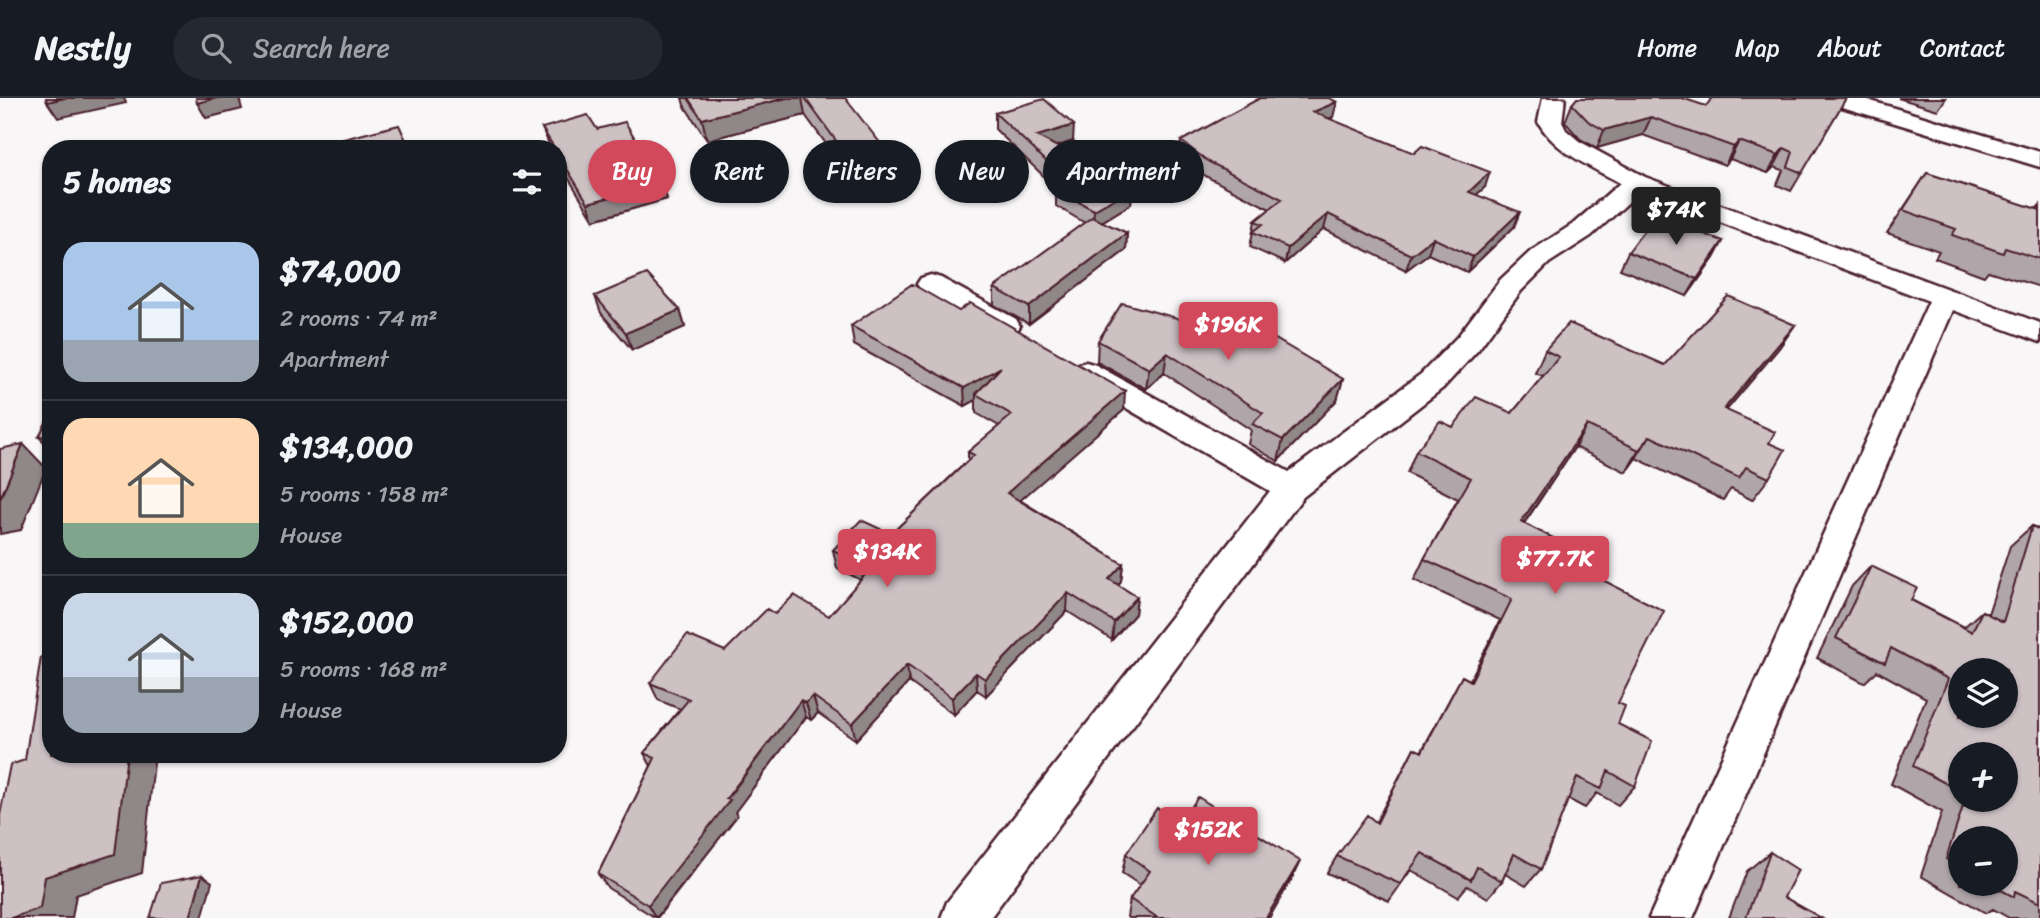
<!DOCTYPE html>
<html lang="en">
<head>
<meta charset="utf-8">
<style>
  :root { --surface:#171b24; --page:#242831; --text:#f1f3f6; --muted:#9ea1a6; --line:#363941; --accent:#d1495b }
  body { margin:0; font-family:Sriracha,sans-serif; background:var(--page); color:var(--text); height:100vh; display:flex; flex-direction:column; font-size:26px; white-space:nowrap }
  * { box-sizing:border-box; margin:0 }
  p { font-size:23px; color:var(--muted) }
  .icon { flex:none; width:38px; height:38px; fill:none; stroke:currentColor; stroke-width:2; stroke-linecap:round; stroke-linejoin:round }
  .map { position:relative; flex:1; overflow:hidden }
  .sheet { position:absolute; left:42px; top:42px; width:525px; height:623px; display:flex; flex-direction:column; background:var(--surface); border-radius:28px; box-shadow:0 2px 5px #0004 }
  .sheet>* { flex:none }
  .hud { position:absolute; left:588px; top:42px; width:665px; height:63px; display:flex; gap:14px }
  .buttons { position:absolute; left:1948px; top:560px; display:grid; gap:14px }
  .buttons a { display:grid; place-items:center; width:70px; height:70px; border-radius:50%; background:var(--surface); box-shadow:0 2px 5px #0004; font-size:35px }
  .price { position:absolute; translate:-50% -60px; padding:0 16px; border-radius:7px; background:var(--accent); color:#fff; font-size:23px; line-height:46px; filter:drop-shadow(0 2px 4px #0008) }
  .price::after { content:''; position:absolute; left:50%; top:42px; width:21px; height:16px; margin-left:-10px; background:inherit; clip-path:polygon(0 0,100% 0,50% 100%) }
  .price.selected { background:#222; color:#fff }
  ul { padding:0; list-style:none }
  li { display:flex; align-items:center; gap:21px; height:175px; padding:0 21px }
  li+li { border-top:2px solid var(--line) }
  li span { display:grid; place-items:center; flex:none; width:196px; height:140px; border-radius:21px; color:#555 }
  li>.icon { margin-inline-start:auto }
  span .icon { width:84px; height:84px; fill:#fffc; stroke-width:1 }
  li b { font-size:30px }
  h2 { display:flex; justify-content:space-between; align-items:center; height:84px; padding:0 21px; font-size:30px }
  .chip { padding:0 24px; border-radius:32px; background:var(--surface); box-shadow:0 2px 5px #0004; font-size:24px; line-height:63px }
  .chip.selected { background:var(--accent); color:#fff }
  header { display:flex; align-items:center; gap:42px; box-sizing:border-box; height:98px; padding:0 35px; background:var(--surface); border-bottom:2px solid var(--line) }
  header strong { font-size:33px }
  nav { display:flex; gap:38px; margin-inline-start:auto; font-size:24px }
  .search { width:490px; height:63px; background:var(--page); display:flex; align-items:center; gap:18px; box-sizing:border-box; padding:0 24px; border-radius:38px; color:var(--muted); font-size:26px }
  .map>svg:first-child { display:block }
</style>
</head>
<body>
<header>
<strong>Nestly</strong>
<div class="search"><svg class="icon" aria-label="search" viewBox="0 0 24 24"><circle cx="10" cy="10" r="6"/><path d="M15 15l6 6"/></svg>Search here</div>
<nav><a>Home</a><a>Map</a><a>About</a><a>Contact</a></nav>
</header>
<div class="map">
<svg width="2040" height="820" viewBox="0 0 2040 820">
  <rect width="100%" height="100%" fill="#f8f6f7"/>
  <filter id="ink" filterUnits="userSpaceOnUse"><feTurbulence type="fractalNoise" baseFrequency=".0143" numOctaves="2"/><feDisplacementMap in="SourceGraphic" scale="14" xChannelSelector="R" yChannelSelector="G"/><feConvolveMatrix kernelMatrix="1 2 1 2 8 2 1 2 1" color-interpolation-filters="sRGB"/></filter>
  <g filter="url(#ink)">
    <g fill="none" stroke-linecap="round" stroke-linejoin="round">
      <g stroke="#4a1f2b" stroke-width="5">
        <path id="minor" d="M1543,0H1565L1562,24L1566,32L1579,43L1645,79L2040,225V244L1953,212L1693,820H1649L1929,203L1640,94L1591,138L1549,165L1521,193L1478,252L1443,290L1303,399L990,820H941L947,804L1270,393L1076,281L1071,274L1076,267L1086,264L1096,267L1289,374L1421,276L1458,238L1501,181L1531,153L1573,126L1620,85C1590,68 1556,55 1538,24Z
          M1826,0H1861L2040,54V69L1829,5Z
          M931,177L941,180L1016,221L1020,228L1016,235L1006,237L996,235L921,192L917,186L921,180Z"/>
      </g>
      <use href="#minor" fill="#fff" fill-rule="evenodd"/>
    </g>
    <path fill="#b0a6a9" stroke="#4a1f2b" stroke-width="2" fill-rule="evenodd" d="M682,0H845L897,85L864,98L805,17L707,42L684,7Z
      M1846,0L1791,93L1777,87L1783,72L1774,69L1768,75L1730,61L1725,67L1643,37L1597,50L1580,41L1565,24L1572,6L1706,8Z
      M1898,0H1946L1938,12Z
      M995,15L1073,43L1057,49L1133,90L1131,106L1102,124L1127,135L1126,152L1029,226L994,207V190L1085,125L1056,108V92L1057,91L995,31Z
      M1333,19L1329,21L1485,89L1476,97L1514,129L1467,174L1428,156L1406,172L1324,131L1285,165L1250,149L1255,123L1270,111L1207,79L1179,58L1181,43Z
      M542,30L662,85L667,101L594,122L558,63V51H551Z
      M1927,75L2036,111L2040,107V189L1988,173L1984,178L1935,160L1939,153L1887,135Z
      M1653,128L1723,143L1714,160L1687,198L1620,171L1628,154Z
      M595,198L680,212L685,229L632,252L601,215Z
      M1795,227L1779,250L1726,312L1769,345V380L1752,402L1731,391L1723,402L1636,360L1626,374L1575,349L1524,426L1571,466L1618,605V626L1635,688L1618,707L1597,695L1585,710L1568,701L1541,771L1526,788L1505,776L1502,783L1488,800L1467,788L1458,799L1411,772L1389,803L1327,775L1337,758L1376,724L1414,650L1421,654L1462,578L1470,582L1500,522L1414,482L1424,461L1458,401L1407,375L1416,353L1453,329L1512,315L1543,278L1535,275L1545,252L1665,267Z
      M851,228L1124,312L1020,402L1123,466L1121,483L1118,487L1137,499L1135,516L1112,542L1067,513L986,598L977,592L954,617L909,584L856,642L818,615L811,622L806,619L735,714L737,718L657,820H656L608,790L598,776L651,668L644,655L680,611L658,602L650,585L725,553L775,516L829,518L861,482L837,470L833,452L891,436L968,362V354L999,328L976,315V302L965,308L854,247Z
      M1098,243L1343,281L1337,302L1278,363L1248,346L1251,332L1164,275L1146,291L1097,264Z
      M2032,428L2040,432V820H2009L1993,811L1986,815L1921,778L1942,714L1891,686L1926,600L1877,573L1864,585L1817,560L1852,488L1871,468L1911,502L1964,529L1982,513L1988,516L2010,448ZM1960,656L2006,702H1960ZM1960,740L2006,786H1960Z
      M1180,726L1300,763L1291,782L1269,820H1128L1127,819L1130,801L1140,787L1122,775L1126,756Z
      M1770,754L1784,799L1821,820H1729L1747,773Z"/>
    <path fill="#908789" stroke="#4a1f2b" stroke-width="2" d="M64,0H124L126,5L58,20L47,4Z
      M216,0H239L242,11L206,20L197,5Z
      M786,0H802L805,17L707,42L702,21Z
      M1337,4L1333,19L1310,29L1313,14Z
      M1651,19L1643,37L1597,50L1604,32Z
      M1074,27L1073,43L1037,55V38Z
      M1739,43L1730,61L1725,67L1734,49Z
      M1784,50L1774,69L1768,75L1778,57Z
      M895,64L897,85L864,98L861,77Z
      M1490,74L1485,89L1463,109L1469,94Z
      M662,85L667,101L594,122L588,105Z
      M1133,90L1131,106L1093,129L1094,112Z
      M1520,114L1514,129L1467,174L1473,159Z
      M1328,116L1324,131L1285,165L1288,150Z
      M1127,135L1126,152L1029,226V209Z
      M1433,140L1428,156L1406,172L1411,157Z
      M1723,143L1714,160L1687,198L1697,181Z
      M680,212L685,229L632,252L626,235Z
      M1795,227L1779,250L1709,333L1724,311Z
      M1167,255L1164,275L1146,291L1149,271Z
      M1001,269L976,296V302L965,308L964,290Z
      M1343,281L1337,302L1278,363L1283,342Z
      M1125,293L1124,312L1008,413L1007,395Z
      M1587,327L1575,349L1510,446L1521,424Z
      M51,337V351L39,339Z
      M1650,338L1636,360L1626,374L1639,352Z
      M23,346L46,370L21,432L0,436V401Z
      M1123,466L1121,483L1108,499L1109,481Z
      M1068,495L1067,513L986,598L985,581Z
      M1137,499L1135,516L1112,542L1114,524Z
      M907,567L909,584L856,642L852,626Z
      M976,575L977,592L954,617L952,600Z
      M813,598L818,615L811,622L806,605Z
      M801,602L806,619L735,714L737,718L656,820L648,807Z
      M127,656H155L142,775L76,797L72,820H11L45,779Z
      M1300,763L1291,782L1269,820H1266Z
      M202,777L212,784L202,820H190Z"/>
    <path fill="#cdc1c4" stroke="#4a1f2b" stroke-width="2" fill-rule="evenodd" d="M46,0H64L47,4Z
      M196,0H216L197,5Z
      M688,0H786L702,21Z
      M805,0H845L895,64L861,77Z
      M1260,0H1329L1337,4L1313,14L1414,55L1422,48L1490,74L1469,94L1520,114L1473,159L1433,140L1411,157L1328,116L1288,150L1253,134L1263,126L1255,123L1282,101L1209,64L1181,43Z
      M1577,0H1682L1706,8L1712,0H1846L1802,75L1788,69L1793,54L1784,50L1778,57L1739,43L1734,49L1651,19L1604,32L1588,23L1572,6Z
      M1044,1L1074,27L1037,38L1133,90L1094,112L1056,92L1064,87L1058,83L1064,80L995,15Z
      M588,17L597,31L625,24L662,85L588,105L558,56V51H555L542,30Z
      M399,27L410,51H330L328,45Z
      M1927,75L2040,112V161L2005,150L2003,155L1952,137L1956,131L1903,112Z
      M1092,119L1127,135L1029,209L994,190Z
      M1660,119L1723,143L1697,181L1628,154L1649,126L1653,128Z
      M647,176L680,212L626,235L595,198Z
      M912,186L959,213L970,205L1125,293L1007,395L1123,466L1109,481L1137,499L1114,524L1068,495L985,581L976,575L952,600L907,567L852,626L813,598L806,605L801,602L726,701L730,702L648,807L598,776L655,660L644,655L689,601L650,585L687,537L725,553L767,511L775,516L794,497L829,518L871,470L833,452L861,422L891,436L974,357L968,354L1012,317L976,296L1001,269L964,290L851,228Z
      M1728,198L1795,227L1724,311L1775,334L1769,345L1785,352L1769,380L1746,369L1739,380L1650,338L1639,352L1587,327L1521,424L1579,453L1571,466L1664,513L1618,605L1625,608L1618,626L1652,643L1635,688L1608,673L1601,691L1577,679L1541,771L1514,756L1502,783L1477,769L1471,782L1422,755L1400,786L1337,758L1367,717L1377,725L1414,650L1422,654L1462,578L1471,583L1512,501L1424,461L1471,380L1416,353L1440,323L1453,329L1476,299L1512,315L1559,259L1545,252L1569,225L1665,267Z
      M1122,205L1206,228L1228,213L1343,281L1283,342L1252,326L1263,315L1167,255L1149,271L1098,243Z
      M51,314V337L39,339Z
      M23,346L0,401V351Z
      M2032,428L2040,432V805L2015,793L2014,799L1990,786H2006V740H1960V769L1946,761L1965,702H2006V656H1960V693L1913,668L1948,581L1891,550L1885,565L1836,540L1871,468L1917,490L1911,502L1972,534L1982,513L2003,524ZM1960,572H2006V618H1960Z
      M51,557V656H127L115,756L45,779L40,810L11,820H0V717L10,667L25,662L41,559Z
      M1198,699L1300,763L1266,820H1158L1130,801L1150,773L1126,756L1157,710L1180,726Z
      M1770,754L1798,772L1784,799L1821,820H1746Z
      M202,777L190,820H150L161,785Z"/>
  </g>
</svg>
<div class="buttons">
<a><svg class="icon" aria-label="layers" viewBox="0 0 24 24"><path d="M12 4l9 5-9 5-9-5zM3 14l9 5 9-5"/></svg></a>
<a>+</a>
<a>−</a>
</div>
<b class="price selected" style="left:1676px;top:149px">$74K</b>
<b class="price" style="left:1228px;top:264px">$196K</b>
<b class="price" style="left:887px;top:491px">$134K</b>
<b class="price" style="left:1555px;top:498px">$77.7K</b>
<b class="price" style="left:1208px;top:769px">$152K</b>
<div class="hud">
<a class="chip selected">Buy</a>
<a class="chip">Rent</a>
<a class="chip">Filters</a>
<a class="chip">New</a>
<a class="chip">Apartment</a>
</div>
<section class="sheet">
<h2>5 homes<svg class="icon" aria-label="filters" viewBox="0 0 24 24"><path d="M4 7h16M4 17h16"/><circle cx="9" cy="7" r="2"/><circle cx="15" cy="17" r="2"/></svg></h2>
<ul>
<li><span style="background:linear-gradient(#a9c7e8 70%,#9aa5b1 0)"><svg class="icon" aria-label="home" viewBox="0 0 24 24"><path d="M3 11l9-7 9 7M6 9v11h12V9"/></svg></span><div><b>$74,000</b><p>2 rooms · 74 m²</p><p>Apartment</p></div></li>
<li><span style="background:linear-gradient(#ffd9b3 75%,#7fa58c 0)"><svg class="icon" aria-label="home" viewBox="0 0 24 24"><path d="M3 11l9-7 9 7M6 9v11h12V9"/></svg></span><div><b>$134,000</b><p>5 rooms · 158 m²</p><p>House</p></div></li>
<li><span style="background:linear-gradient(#c9d6e8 60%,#9aa5b1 0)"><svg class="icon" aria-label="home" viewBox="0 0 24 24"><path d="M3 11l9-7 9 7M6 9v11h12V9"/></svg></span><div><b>$152,000</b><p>5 rooms · 168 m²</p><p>House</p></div></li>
</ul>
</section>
</div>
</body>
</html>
